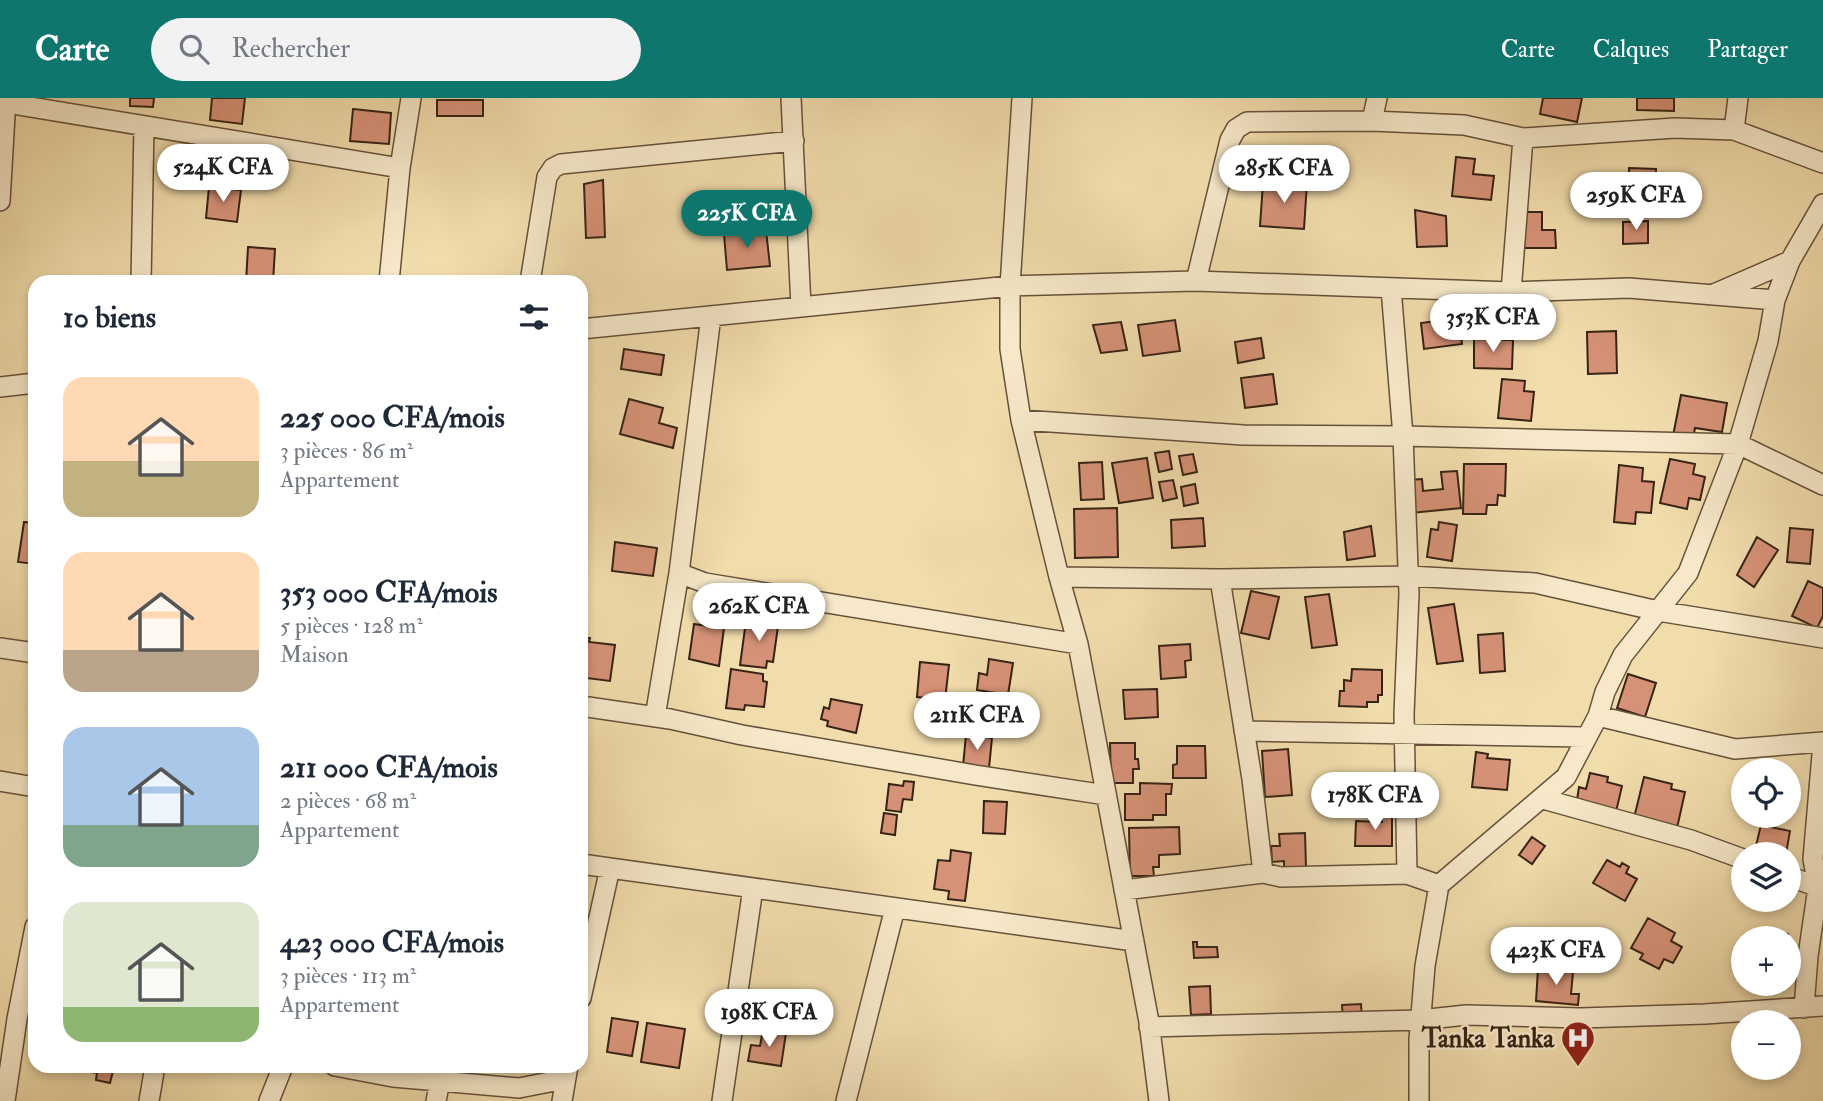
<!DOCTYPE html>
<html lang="fr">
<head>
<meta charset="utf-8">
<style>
  :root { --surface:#fff; --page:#f2f2f3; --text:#1f2937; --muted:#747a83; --accent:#0f766e }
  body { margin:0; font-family:"IM FELL Double Pica",serif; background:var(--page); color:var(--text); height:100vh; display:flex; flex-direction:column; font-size:26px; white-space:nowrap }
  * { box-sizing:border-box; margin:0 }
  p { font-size:23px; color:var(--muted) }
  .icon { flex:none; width:38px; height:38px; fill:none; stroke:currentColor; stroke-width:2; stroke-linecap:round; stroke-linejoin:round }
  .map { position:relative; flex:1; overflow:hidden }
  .panel { position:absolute; left:28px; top:177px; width:560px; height:798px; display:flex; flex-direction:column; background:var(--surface); border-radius:21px; box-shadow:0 4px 10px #0003 }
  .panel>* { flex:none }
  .buttons { position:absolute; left:1731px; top:660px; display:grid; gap:14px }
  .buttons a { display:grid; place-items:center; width:70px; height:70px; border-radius:50%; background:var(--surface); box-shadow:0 4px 10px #0003; font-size:35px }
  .price { position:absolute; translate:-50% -60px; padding:0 16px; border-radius:24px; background:#fff; color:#222; font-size:23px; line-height:46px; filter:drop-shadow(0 2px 4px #0008) }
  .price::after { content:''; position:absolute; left:50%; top:42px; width:21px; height:16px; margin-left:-10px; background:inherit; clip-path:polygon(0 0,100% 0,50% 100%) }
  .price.active { background:var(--accent); color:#fff }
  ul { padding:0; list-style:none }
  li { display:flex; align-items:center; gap:21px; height:175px; padding:0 35px }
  li span { display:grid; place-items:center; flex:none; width:196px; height:140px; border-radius:21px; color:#555 }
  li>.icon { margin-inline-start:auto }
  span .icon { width:84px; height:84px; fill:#fffc; stroke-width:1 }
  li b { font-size:30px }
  h2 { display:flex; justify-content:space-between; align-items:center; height:84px; padding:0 35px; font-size:30px }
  header { display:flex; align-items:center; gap:42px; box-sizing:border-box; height:98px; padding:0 35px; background:var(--accent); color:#fff }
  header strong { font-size:33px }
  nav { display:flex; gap:38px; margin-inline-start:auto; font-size:24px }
  .search { width:490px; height:63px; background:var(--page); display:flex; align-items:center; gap:18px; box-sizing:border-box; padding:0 24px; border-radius:38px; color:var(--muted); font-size:26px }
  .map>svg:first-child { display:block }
</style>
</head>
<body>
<header>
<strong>Carte</strong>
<div class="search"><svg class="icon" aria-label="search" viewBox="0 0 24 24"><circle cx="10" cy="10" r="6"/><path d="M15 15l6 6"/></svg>Rechercher</div>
<nav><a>Carte</a><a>Calques</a><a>Partager</a></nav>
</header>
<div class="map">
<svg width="1823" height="1003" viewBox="0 0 1823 1003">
  <rect width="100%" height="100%" fill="#f1dcac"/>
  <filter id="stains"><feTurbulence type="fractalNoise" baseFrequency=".00286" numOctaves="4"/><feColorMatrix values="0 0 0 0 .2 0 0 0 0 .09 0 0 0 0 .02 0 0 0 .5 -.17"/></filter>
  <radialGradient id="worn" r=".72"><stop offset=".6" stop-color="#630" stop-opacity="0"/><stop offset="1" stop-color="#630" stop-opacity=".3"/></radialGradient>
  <path fill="#d69277" stroke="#372315" stroke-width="2" d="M130,0H154L153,9L130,8Z
    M212,0H245L242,26L210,22Z
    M1543,0H1582L1577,24L1540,16Z
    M1637,0H1674V13L1637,12Z
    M437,2H483V18H437Z
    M353,11L391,15L389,46L350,43Z
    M1456,59L1475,61L1473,76L1494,78L1491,102L1452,98Z
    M1629,70L1656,71L1655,102L1628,101Z
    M603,82L605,139L586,140L584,86Z
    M1307,84L1304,131L1260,128L1263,85Z
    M209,89L241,92L237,124L206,120Z
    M1415,112L1446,118L1447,148L1417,149Z
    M1520,114H1542V132H1555L1556,150H1521Z
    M1648,123V145L1623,146V124Z
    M766,132L770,168L727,172L724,136Z
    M248,149L275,151L273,184H246Z
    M1459,220L1462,246L1424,251L1421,225Z
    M1175,222L1180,253L1143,258L1138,227Z
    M1121,224L1127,252L1101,255L1093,227Z
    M1616,233L1617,275L1588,276L1587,234Z
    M1261,240L1264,260L1238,265L1235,244Z
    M1474,241L1513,242L1512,271L1474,270Z
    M624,251L664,257L661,277L621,271Z
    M1273,276L1277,306L1245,310L1241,280Z
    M1502,281L1525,283L1524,293L1534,294L1531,323L1498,320Z
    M1681,297L1727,305L1722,334L1695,330L1693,341L1673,338Z
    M629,301L663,310L659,325L677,330L673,350L620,336Z
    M1169,353L1172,371L1159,374L1155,355Z
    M1193,356L1197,374L1183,377L1179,358Z
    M1147,360L1153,400L1119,405L1112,365Z
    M1670,361L1695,366L1693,376L1705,379L1700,402L1689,400L1687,411L1660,405Z
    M1102,364L1104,401L1081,402L1079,365Z
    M1464,366H1506L1505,398L1498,397L1497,407H1487L1486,416H1463Z
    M1619,367L1643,370L1642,383L1654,384L1651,415L1636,414L1635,426L1614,424Z
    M1457,373L1461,410L1411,415L1408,382L1422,381L1423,393L1443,391L1441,374Z
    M1173,382L1177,400L1163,403L1159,384Z
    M1195,386L1198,405L1184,408L1181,389Z
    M1117,410L1118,459L1075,460L1074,411Z
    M1203,420L1205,448L1172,450L1171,422Z
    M24,424L35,425V466L18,464Z
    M1439,424L1457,427L1452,463L1427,459L1431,431L1438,432Z
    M1371,428L1375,458L1347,462L1344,434Z
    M1790,430L1813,432L1810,466L1787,464Z
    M1757,439L1778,452L1754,489L1737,477Z
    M615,444L657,450L653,478L612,473Z
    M1808,483L1823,490V518L1817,530L1792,518Z
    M1251,493L1279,499L1269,541L1241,535Z
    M1329,496L1337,547L1312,550L1305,499Z
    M1454,506L1463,563L1437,566L1428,510Z
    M767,519L779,521L773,564L767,563L766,570L740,567L746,523L766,526Z
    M694,526L724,530L719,568L689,561Z
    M1503,535L1505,573L1480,575L1478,537Z
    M581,539L590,540L589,544L615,547L610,583L587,580L585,591H581Z
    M1190,546L1191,562L1185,563L1186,579L1161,581L1159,548Z
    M989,561L1013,565L1008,597L977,592L979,575L987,577Z
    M920,564L949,567L945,602L917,599Z
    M731,571L763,576V583L767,584L764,609L745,607L744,612L726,610Z
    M1352,571L1382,572V597H1378V604H1367V609L1339,608L1340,593H1344V582L1351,583Z
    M1628,576L1656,585L1645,619L1617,610Z
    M1157,591L1158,619L1125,621L1123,592Z
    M991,596L1024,602L1022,612L1033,614L1031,628L1019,626L1017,636L985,631Z
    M831,601L862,607L856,635L827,628L828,623L821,621L824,609L829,611Z
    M966,637L992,640L989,670L963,668Z
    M1110,645H1135V661H1138L1139,671H1133V685H1111Z
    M1177,648H1205L1206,680H1173V667L1177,666Z
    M1288,651L1292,697L1265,699L1262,653Z
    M1476,654L1488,656L1487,660L1510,662L1507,692L1472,689Z
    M1590,675L1608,679L1607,684L1622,688L1615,718L1577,702L1579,689L1586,691Z
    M1644,679L1672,686L1671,691L1685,694L1677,730L1634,720Z
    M904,683L914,684L912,702L903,701L901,714L886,712L889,686L903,688Z
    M1788,684H1790L1791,716H1788Z
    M1140,685L1172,686L1171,696H1166V717H1153V722H1125V696H1140Z
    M984,703L1007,704L1005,736L983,735Z
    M884,715L897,717L895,737L881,735Z
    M1382,715H1392V748H1355L1356,723L1382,724Z
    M1761,727L1790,733L1786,756H1754Z
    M1179,729L1180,756L1159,757V769H1153L1154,778H1130L1129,730Z
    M1305,735L1306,770H1284V763L1272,764L1271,748H1280L1279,736Z
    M1532,739L1545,748L1532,766L1519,757Z
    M951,752L971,755L965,803L948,801L949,793L934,791L938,762L950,763Z
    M1607,762L1620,769L1622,765L1629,769L1626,775L1637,781L1625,803L1593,785Z
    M1648,820L1675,835L1671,843L1682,849L1673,865L1664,861L1659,871L1640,861L1643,856L1631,850Z
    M1776,833L1788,836L1787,840H1774Z
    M1193,844H1197V849H1217L1218,859L1194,860Z
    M1538,871L1573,874L1571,896H1579L1578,907L1536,903Z
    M1210,888L1211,916L1191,917L1189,889Z
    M1361,906L1362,921L1343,922L1342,907Z
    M612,920L638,924L632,958L607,954Z
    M647,925L685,931L679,970L641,964Z
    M763,932L786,935L781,968L748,963L751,947L760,948Z
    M87,968H119V970L114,969L110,985L96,982L97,975L86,973Z"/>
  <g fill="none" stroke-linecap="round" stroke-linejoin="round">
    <g stroke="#66513b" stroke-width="22">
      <path id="minor" d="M791,0L801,209
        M1022,0L1010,188V251L1021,322L1059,479L1078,546L1149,924L1159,1003
        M6,5L400,70
        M1372,23L1377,0
        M1734,32L1738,0
        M0,103L6,0
        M1196,183L1230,42L1236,31L1247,24L1372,23L1464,27L1523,40L1675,30L1734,32L1823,65
        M141,184L144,28
        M389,184L400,70L411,0
        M530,184L547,79L553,70L561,66L794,43
        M1391,190L1403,338L1409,496L1404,616L1407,776
        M1511,194L1523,40
        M1714,196L1790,163
        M581,231L1010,188L1196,183L1511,194L1629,190L1775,202
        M0,289L35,285
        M1021,322L1243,337L1403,338L1738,346L1823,387
        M679,475L705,485L1078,546
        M1059,479L1220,481L1409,478L1535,485L1658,513L1823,540
        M1220,481L1252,681L1263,775
        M0,550L35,555
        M581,608L670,621L742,637L975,677L1106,697
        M1598,618L1735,651L1823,644
        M655,619L679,475L711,218
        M1244,633L1586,639
        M0,683L35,689
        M1543,701L1691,742L1743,761
        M581,766L1134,843
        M1788,778L1818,789
        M1124,792L1263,775L1281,779L1407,776L1439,787
        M581,900L610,770
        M1804,910L1808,858L1818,789L1813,761L1823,645
        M1149,929L1420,922L1466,917L1581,920L1705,916L1823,908
        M335,968L393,979L519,990L565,981
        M5,1003L17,921L35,829
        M149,1003L155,968
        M269,1003L283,968
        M436,1003L440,983
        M562,1003L568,968
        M722,1003L753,790
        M846,1003L895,810
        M1419,1003V942L1425,868L1439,787L1566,679L1598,618L1605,594L1623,557L1688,475L1738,346L1768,243L1775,202L1790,163L1823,106"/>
    </g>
    <use href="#minor" stroke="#f6e8c9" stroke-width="19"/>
  </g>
  <defs>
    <g id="hospital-pin" transform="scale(1.75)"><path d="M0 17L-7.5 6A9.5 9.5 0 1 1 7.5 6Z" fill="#8f2418" stroke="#f6e8c9"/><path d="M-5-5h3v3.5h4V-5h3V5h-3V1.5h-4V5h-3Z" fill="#fff"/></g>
  </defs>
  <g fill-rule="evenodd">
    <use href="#hospital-pin" x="1578" y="940"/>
  </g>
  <g text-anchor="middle" stroke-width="5" stroke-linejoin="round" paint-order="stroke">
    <g font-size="26" font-weight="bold" fill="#372315" stroke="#f6e8c9" text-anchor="end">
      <text x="1554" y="949">Tanka Tanka</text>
    </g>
  </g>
  <rect width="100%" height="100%" filter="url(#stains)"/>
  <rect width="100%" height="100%" fill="url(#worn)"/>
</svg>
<div class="buttons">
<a><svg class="icon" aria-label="locate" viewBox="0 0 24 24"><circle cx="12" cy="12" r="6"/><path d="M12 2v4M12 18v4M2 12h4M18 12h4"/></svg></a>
<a><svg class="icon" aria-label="layers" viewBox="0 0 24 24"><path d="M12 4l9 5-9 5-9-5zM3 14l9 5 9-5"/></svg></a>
<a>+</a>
<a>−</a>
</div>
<b class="price" style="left:223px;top:106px">524K CFA</b>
<b class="price" style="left:1284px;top:107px">285K CFA</b>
<b class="price" style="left:1636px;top:134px">259K CFA</b>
<b class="price active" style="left:747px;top:152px">225K CFA</b>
<b class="price" style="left:1493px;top:256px">353K CFA</b>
<b class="price" style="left:759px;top:545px">262K CFA</b>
<b class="price" style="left:977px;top:654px">211K CFA</b>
<b class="price" style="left:1375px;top:734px">178K CFA</b>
<b class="price" style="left:1556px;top:889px">423K CFA</b>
<b class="price" style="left:769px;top:951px">198K CFA</b>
<section class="panel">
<h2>10 biens<svg class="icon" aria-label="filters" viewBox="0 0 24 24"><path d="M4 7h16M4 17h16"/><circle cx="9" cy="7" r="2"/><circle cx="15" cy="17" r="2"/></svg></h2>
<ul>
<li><span style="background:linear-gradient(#ffd9b3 60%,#c2b280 0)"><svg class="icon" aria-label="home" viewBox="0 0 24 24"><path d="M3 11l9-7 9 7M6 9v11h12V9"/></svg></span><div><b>225 000 CFA/mois</b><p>3 pièces · 86 m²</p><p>Appartement</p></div></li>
<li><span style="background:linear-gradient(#ffd9b3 70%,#b9a48a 0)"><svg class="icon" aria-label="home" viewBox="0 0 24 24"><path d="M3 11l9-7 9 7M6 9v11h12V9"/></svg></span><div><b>353 000 CFA/mois</b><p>5 pièces · 128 m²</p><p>Maison</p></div></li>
<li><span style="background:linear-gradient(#a9c7e8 70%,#7fa58c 0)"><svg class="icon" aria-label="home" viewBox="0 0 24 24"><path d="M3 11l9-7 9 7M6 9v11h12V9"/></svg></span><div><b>211 000 CFA/mois</b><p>2 pièces · 68 m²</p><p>Appartement</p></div></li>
<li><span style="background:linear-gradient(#dfe7d0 75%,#8fb573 0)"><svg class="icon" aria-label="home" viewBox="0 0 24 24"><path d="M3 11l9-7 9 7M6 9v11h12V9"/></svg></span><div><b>423 000 CFA/mois</b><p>3 pièces · 113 m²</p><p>Appartement</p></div></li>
</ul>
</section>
</div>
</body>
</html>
